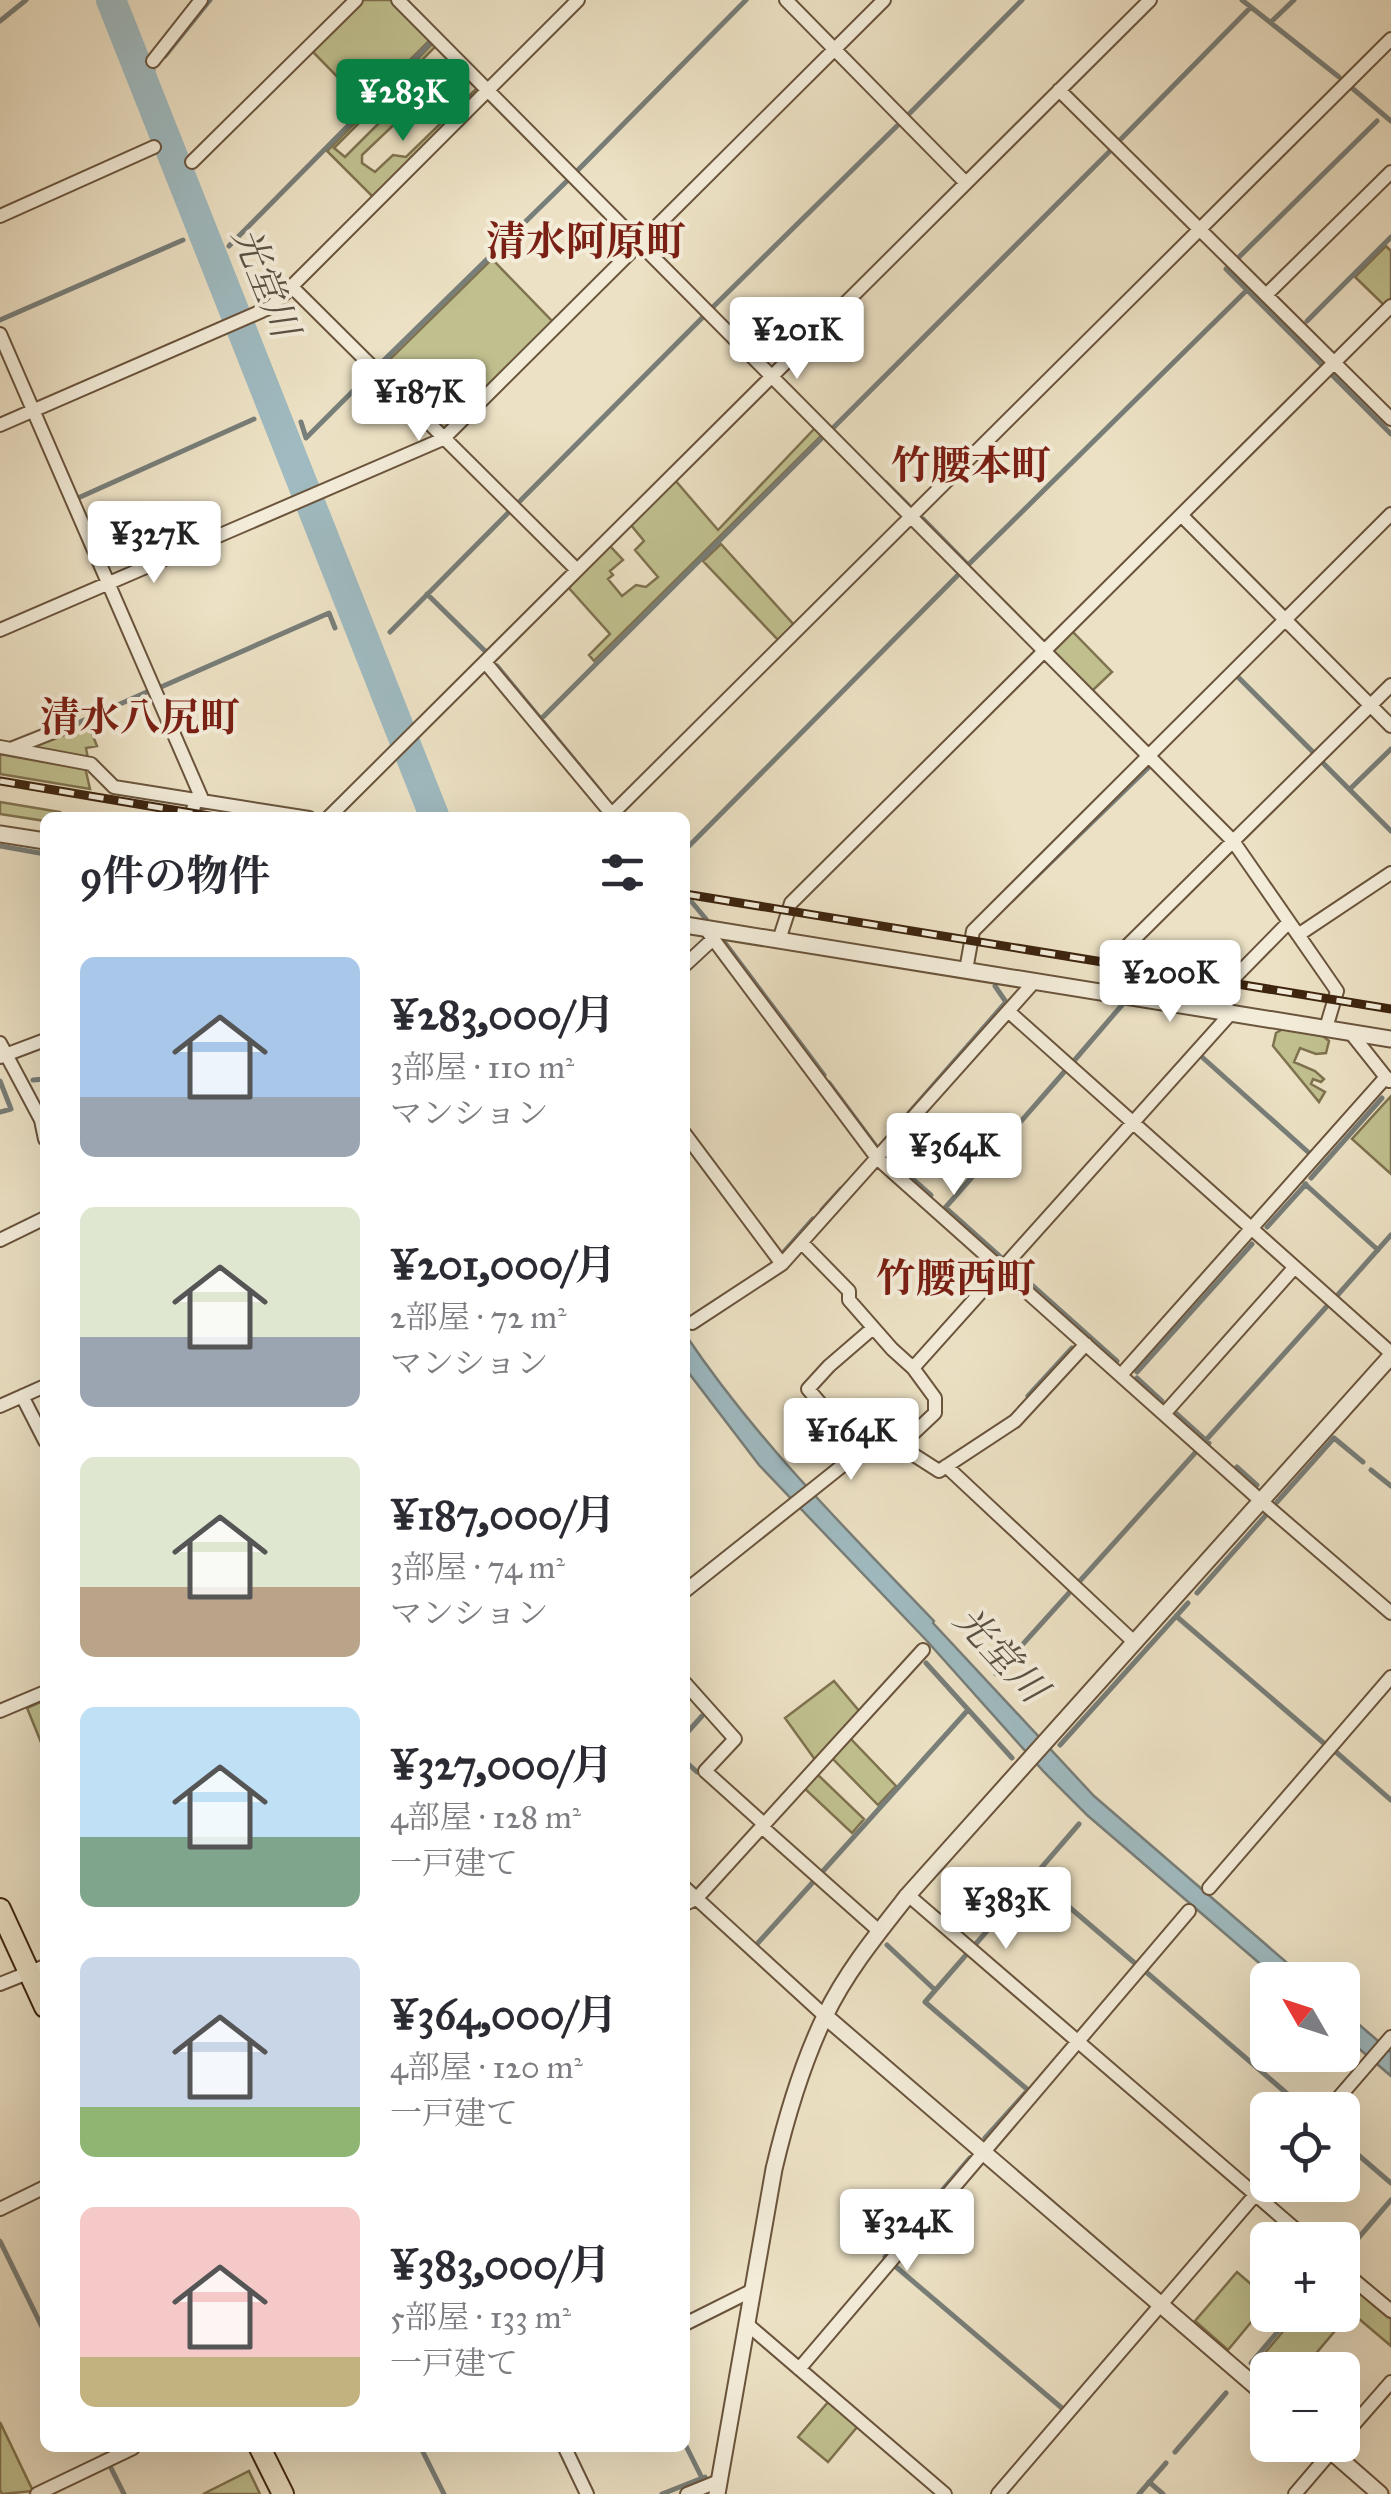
<!DOCTYPE html>
<html lang="ja">
<head>
<meta charset="utf-8">
<style>
  :root { --surface:#fff; --page:#f7f7f7; --text:#2b2b33; --muted:#7c7c81; --accent:#0b8043 }
  body { margin:0; font-family:"IM FELL Great Primer","Noto Serif JP",serif; background:var(--page); color:var(--text); height:100vh; display:flex; flex-direction:column; font-size:38px; white-space:nowrap }
  * { box-sizing:border-box; margin:0 }
  p { font-size:32px; color:var(--muted) }
  .icon { flex:none; width:55px; height:55px; fill:none; stroke:currentColor; stroke-width:2; stroke-linecap:round; stroke-linejoin:round }
  .map { position:relative; flex:1; overflow:hidden }
  .sheet { position:absolute; left:40px; top:812px; width:650px; height:1640px; display:flex; flex-direction:column; background:var(--surface); border-radius:15px; box-shadow:0 10px 40px #0002 }
  .sheet>* { flex:none }
  .needle { width:65px; rotate:309deg }
  .tools { position:absolute; left:1250px; top:1962px; display:grid; gap:20px }
  .tools a { display:grid; place-items:center; width:110px; height:110px; border-radius:15px; background:var(--surface); box-shadow:0 10px 40px #0002; font-size:50px }
  .price { position:absolute; translate:-50% -85px; padding:0 22px; border-radius:10px; background:#fff; color:#222; font-size:32px; line-height:65px; filter:drop-shadow(0 2px 5px #0008) }
  .price::after { content:''; position:absolute; left:50%; top:60px; width:30px; height:22px; margin-left:-15px; background:inherit; clip-path:polygon(0 0,100% 0,50% 100%) }
  .price.current { background:var(--accent); color:#fff }
  ul { padding:0; list-style:none }
  li { display:flex; align-items:center; gap:30px; height:250px; padding:0 40px }
  li span { display:grid; place-items:center; flex:none; width:280px; height:200px; border-radius:15px; color:#555 }
  li>.icon { margin-inline-start:auto }
  span .icon { width:120px; height:120px; fill:#fffc; stroke-width:1 }
  li b { font-size:42px }
  h2 { display:flex; justify-content:space-between; align-items:center; height:120px; padding:0 40px; font-size:42px }
  .map>svg:first-child { display:block }
</style>
</head>
<body>
<div class="map">
<svg width="1391" height="2494" viewBox="0 0 1391 2494">
  <rect width="100%" height="100%" fill="#ece1c4"/>
  <filter id="stains"><feTurbulence type="fractalNoise" baseFrequency=".002" numOctaves="4"/><feColorMatrix values="0 0 0 0 .2 0 0 0 0 .09 0 0 0 0 .02 0 0 0 .5 -.17"/></filter>
  <radialGradient id="worn" r=".72"><stop offset=".6" stop-color="#630" stop-opacity="0"/><stop offset="1" stop-color="#630" stop-opacity=".3"/></radialGradient>
  <path fill="#c0c08f" stroke="#7f724f" stroke-width="2.5" d="M361,0H393L431,39L365,105L311,50Z
    M434,42L437,45L334,148L345,157L433,69L448,85V92L427,93L362,155V163L375,172L393,155L406,157L477,88L480,94L374,198L327,151Z
    M1386,246L1391,251V301L1385,306L1355,277Z
    M492,259L553,322L446,429L441,428L381,368Z
    M816,427L823,434L594,661L589,655L610,634L568,587L610,546L623,560L610,571L613,575L608,579L622,596L636,585L646,587L658,577L635,550L644,541L631,525L675,480L718,530Z
    M721,544L795,626L780,642L703,561Z
    M1072,631L1112,672L1091,692L1054,655V648Z
    M87,721L97,746L86,748L88,759L38,749L37,745L70,732V728Z
    M0,754L85,767L90,789L0,774Z
    M0,802L60,812L59,817L45,818V821L0,814Z
    M1283,1029L1323,1036L1329,1041L1326,1053L1316,1054L1300,1048L1294,1062L1315,1071L1324,1079L1321,1082L1313,1079L1311,1084L1325,1092L1319,1102L1273,1046L1276,1033Z
    M1391,1096V1174L1352,1139Z
    M834,1681L860,1712L816,1761L785,1718Z
    M45,1700V1752L27,1708Z
    M849,1737L896,1786L878,1805L831,1757Z
    M816,1773L864,1819L852,1833L803,1787Z
    M1237,2272L1267,2298V2303L1228,2350L1195,2321Z
    M1343,2274L1391,2316V2346L1351,2312L1302,2370H1269L1258,2361L1297,2315H1342Z
    M829,2401L858,2426L828,2462L798,2437Z
    M0,2422L33,2491L2,2494L0,2490Z
    M249,2471L260,2494H203Z"/>
  <path fill="#9fbac0" stroke="#787e79" stroke-width="2.5" d="M685,1334C756,1440 846,1529 934,1621L933,1623L1094,1796L1307,1980H1279L1087,1815L1044,1772L927,1641L759,1465L685,1368Z
    M1342,2010L1391,2052V2076L1343,2035Z"/>
  <g fill="none" stroke-linecap="round" stroke-linejoin="round">
    <path stroke="#787e79" stroke-width="5" d="M1242,0L1339,77
      M0,21L26,0
      M1271,22L1294,0
      M165,56L210,0
      M143,83L153,70
      M1352,88L1391,121
      M908,115L1022,0
      M1121,139L1251,7
      M576,172L746,0
      M194,236L202,232
      M229,246L431,42
      M1239,257L1377,121
      M214,262L221,254
      M1226,269L1324,367
      M714,306L900,123
      M0,320L183,240
      M1307,321L1391,237
      M379,365L568,180
      M1333,376L1391,434
      M265,414L272,410
      M301,422L306,438L372,372
      M832,429L1110,151
      M281,433L290,428
      M886,483L908,505
      M78,498L254,419
      M518,503L703,317
      M923,519L968,565L1246,291
      M427,594L485,651
      M347,623L355,620
      M390,632L510,511
      M366,650L376,647
      M497,666L600,791
      M1238,677L1313,752
      M161,687L329,613L335,628
      M541,719L821,439
      M71,726L149,691
      M1322,762L1391,831
      M1350,789L1391,749
      M0,846L45,854
      M685,850L959,574
      M685,894L706,919
      M1012,900L1150,766
      M725,943L824,1075
      M1202,1057L1308,1152
      M1073,1062L1122,1005
      M33,1080L45,1079
      M0,1081L11,1109L0,1112
      M829,1083L875,1145
      M909,1113L1006,1002L995,986
      M887,1156L931,1195
      M1311,1178L1382,1098
      M1305,1184L1378,1250
      M945,1208L1065,1071
      M946,1208L1003,1259
      M822,1210L841,1189
      M1267,1227L1306,1184
      M783,1253L813,1219
      M1014,1269L1117,1361
      M1335,1298L1391,1235
      M1137,1372L1252,1244
      M1137,1378L1162,1401
      M1028,1396L1072,1348
      M1177,1414L1209,1443
      M1206,1440L1328,1305
      M1237,1467L1257,1485
      M1371,1470L1391,1486
      M1277,1502L1334,1438L1363,1462
      M1078,1583L1195,1453
      M1197,1593L1266,1515
      M1176,1616L1326,1745
      M926,1663L1012,1758
      M996,1674L1069,1593
      M685,1735L702,1716
      M1060,1745L1188,1603
      M1336,1752L1391,1800
      M685,1761L697,1772
      M823,1871L968,1710
      M1034,1877L1137,1965
      M757,1944L814,1881
      M887,1945L935,1990
      M974,1946L1079,1824
      M966,1955L925,2002L1028,2090L985,2138
      M1145,1971L1306,2110
      M1342,2141L1391,2183
      M0,2241L45,2333
      M885,2257L970,2158
      M1342,2257L1391,2200
      M895,2266L1063,2409
      M1251,2363L1292,2315
      M685,2444L702,2478
      M421,2448L444,2494
      M1175,2452L1226,2393
      M110,2466L124,2494
      M1149,2482L1163,2494
      M662,2494L705,2477
      M1139,2494L1166,2463"/>
    <path stroke="#9fbac0" stroke-width="30" d="M111,0L435,818"/>
    <g stroke="#6a543c" stroke-width="16">
      <path id="minor" d="M398,0L1233,841L1337,991L1326,1028
        M786,0L966,183
        M153,61L201,0
        M1059,90L1391,419
        M192,162L356,0
        M0,216L154,147
        M291,286L577,570
        M1266,295L1391,172
        M0,334L202,799
        M0,425L271,307L578,0
        M1182,516L1391,726
        M0,630L443,439L884,0
        M485,662L615,818
        M0,747L91,764L114,787L309,818
        M13,748L66,727
        M612,814L1391,39
        M191,818L196,798
        M328,818L1150,0
        M705,928L877,1158L1260,1500L1391,1613
        M1298,935L1391,873
        M779,940L791,903L1391,306
        M685,965L713,939
        M966,970L973,931L1391,514
        M1114,993L1121,952L1391,685
        M1225,1010L1234,978L1289,922
        M1008,1011L1391,1353
        M1350,1032L1389,1081
        M0,1043L41,1120L45,1139
        M0,1057L45,1040
        M685,1134L782,1264
        M0,1240L45,1218
        M802,1243L849,1291V1300L892,1349L913,1368L935,1398V1413L900,1446
        M692,1323L782,1264L1034,982
        M913,1368L1232,1012
        M1121,1375L1386,1077
        M22,1396L45,1441
        M0,1406L45,1386
        M1164,1414L1294,1268
        M867,1446L849,1437L808,1389L829,1366L873,1328
        M946,1466L1134,1642
        M685,1591L867,1446H900L939,1471L1015,1421L1086,1344
        M685,1683L735,1739L705,1771L764,1824
        M0,1711L45,1692
        M762,1827L879,1931
        M685,1888L825,2016
        M1209,1888L1391,1677
        M908,1895L1308,2240
        M685,1904L696,1899L923,1650
        M0,1984L45,1966
        M1328,2110L1391,2037
        M0,2209L45,2187
        M1342,2270L1391,2311
        M685,2324L753,2290
        M747,2324L945,2494
        M799,2369L1189,1911
        M1342,2438L1391,2382
        M565,2448L587,2494
        M37,2494L133,2448
        M687,2494L719,2481
        M998,2494L1268,2180
        M1295,2494L1336,2446"/>
    </g>
    <g stroke="#6a543c" stroke-width="19">
      <path id="tertiary" d="M0,834L45,841
        M685,925L1391,1039
        M825,2016L1268,2397
        M1324,2445L1380,2494
        M717,2494L774,2169C786,2118 802,2064 825,2016C846,1972 878,1933 908,1895L1391,1356"/>
    </g>
    <g stroke="#3e250f" stroke-width="24">
      <path id="trunk" d="M0,1909L45,2007
        M260,2448L283,2494"/>
    </g>
    <use href="#minor" stroke="#f3ecd9" stroke-width="12"/>
    <use href="#tertiary" stroke="#f3ecd9" stroke-width="15"/>
    <use href="#trunk" stroke="#ece1c4" stroke-width="20"/>
    <g stroke="#3e250f" stroke-width="9">
      <path id="rail" d="M0,781L221,818
        M685,894L1391,1009"/>
    </g>
    <use href="#rail" stroke="#f3ecd9" stroke-width="5" stroke-dasharray="15" stroke-linecap="butt"/>
  </g>
  <g text-anchor="middle" stroke-width="8" stroke-linejoin="round" paint-order="stroke">
    <g font-size="38" font-style="italic" fill="#5b5244" stroke="#f3ecd9">
      <text transform="translate(266 282) rotate(68)" y="13">光堂川</text>
      <text transform="translate(1001 1654) rotate(47)" y="13">光堂川</text>
    </g>
    <g font-size="40" font-weight="bold" fill="#7a1f14" stroke="#f3ecd9">
      <text x="586" y="255">清水阿原町</text>
      <text x="971" y="479">竹腰本町</text>
      <text x="140" y="731">清水八尻町</text>
      <text x="956" y="1292">竹腰西町</text>
    </g>
  </g>
  <rect width="100%" height="100%" filter="url(#stains)"/>
  <rect width="100%" height="100%" fill="url(#worn)"/>
</svg>
<div class="tools">
<a><svg class="needle" viewBox="-14 -14 28 28"><path d="M0-13l5 13h-10z" fill="#e53935"/><path d="M0 13l5-13h-10z" fill="#7c7c81"/></svg></a>
<a><svg class="icon" aria-label="locate" viewBox="0 0 24 24"><circle cx="12" cy="12" r="6"/><path d="M12 2v4M12 18v4M2 12h4M18 12h4"/></svg></a>
<a>+</a>
<a>−</a>
</div>
<b class="price current" style="left:403px;top:144px">¥283K</b>
<b class="price" style="left:797px;top:382px">¥201K</b>
<b class="price" style="left:419px;top:444px">¥187K</b>
<b class="price" style="left:154px;top:586px">¥327K</b>
<b class="price" style="left:1170px;top:1025px">¥200K</b>
<b class="price" style="left:954px;top:1198px">¥364K</b>
<b class="price" style="left:851px;top:1483px">¥164K</b>
<b class="price" style="left:1006px;top:1952px">¥383K</b>
<b class="price" style="left:907px;top:2274px">¥324K</b>
<section class="sheet">
<h2>9件の物件<svg class="icon" aria-label="filters" viewBox="0 0 24 24"><path d="M4 7h16M4 17h16"/><circle cx="9" cy="7" r="2"/><circle cx="15" cy="17" r="2"/></svg></h2>
<ul>
<li><span style="background:linear-gradient(#a9c7e8 70%,#9aa5b1 0)"><svg class="icon" aria-label="home" viewBox="0 0 24 24"><path d="M3 11l9-7 9 7M6 9v11h12V9"/></svg></span><div><b>¥283,000/月</b><p>3部屋 · 110 m²</p><p>マンション</p></div></li>
<li><span style="background:linear-gradient(#dfe7d0 65%,#9aa5b1 0)"><svg class="icon" aria-label="home" viewBox="0 0 24 24"><path d="M3 11l9-7 9 7M6 9v11h12V9"/></svg></span><div><b>¥201,000/月</b><p>2部屋 · 72 m²</p><p>マンション</p></div></li>
<li><span style="background:linear-gradient(#dfe7d0 65%,#b9a48a 0)"><svg class="icon" aria-label="home" viewBox="0 0 24 24"><path d="M3 11l9-7 9 7M6 9v11h12V9"/></svg></span><div><b>¥187,000/月</b><p>3部屋 · 74 m²</p><p>マンション</p></div></li>
<li><span style="background:linear-gradient(#bfe0f5 65%,#7fa58c 0)"><svg class="icon" aria-label="home" viewBox="0 0 24 24"><path d="M3 11l9-7 9 7M6 9v11h12V9"/></svg></span><div><b>¥327,000/月</b><p>4部屋 · 128 m²</p><p>一戸建て</p></div></li>
<li><span style="background:linear-gradient(#c9d6e8 75%,#8fb573 0)"><svg class="icon" aria-label="home" viewBox="0 0 24 24"><path d="M3 11l9-7 9 7M6 9v11h12V9"/></svg></span><div><b>¥364,000/月</b><p>4部屋 · 120 m²</p><p>一戸建て</p></div></li>
<li><span style="background:linear-gradient(#f6c9c9 75%,#c2b280 0)"><svg class="icon" aria-label="home" viewBox="0 0 24 24"><path d="M3 11l9-7 9 7M6 9v11h12V9"/></svg></span><div><b>¥383,000/月</b><p>5部屋 · 133 m²</p><p>一戸建て</p></div></li>
</ul>
</section>
</div>
</body>
</html>
